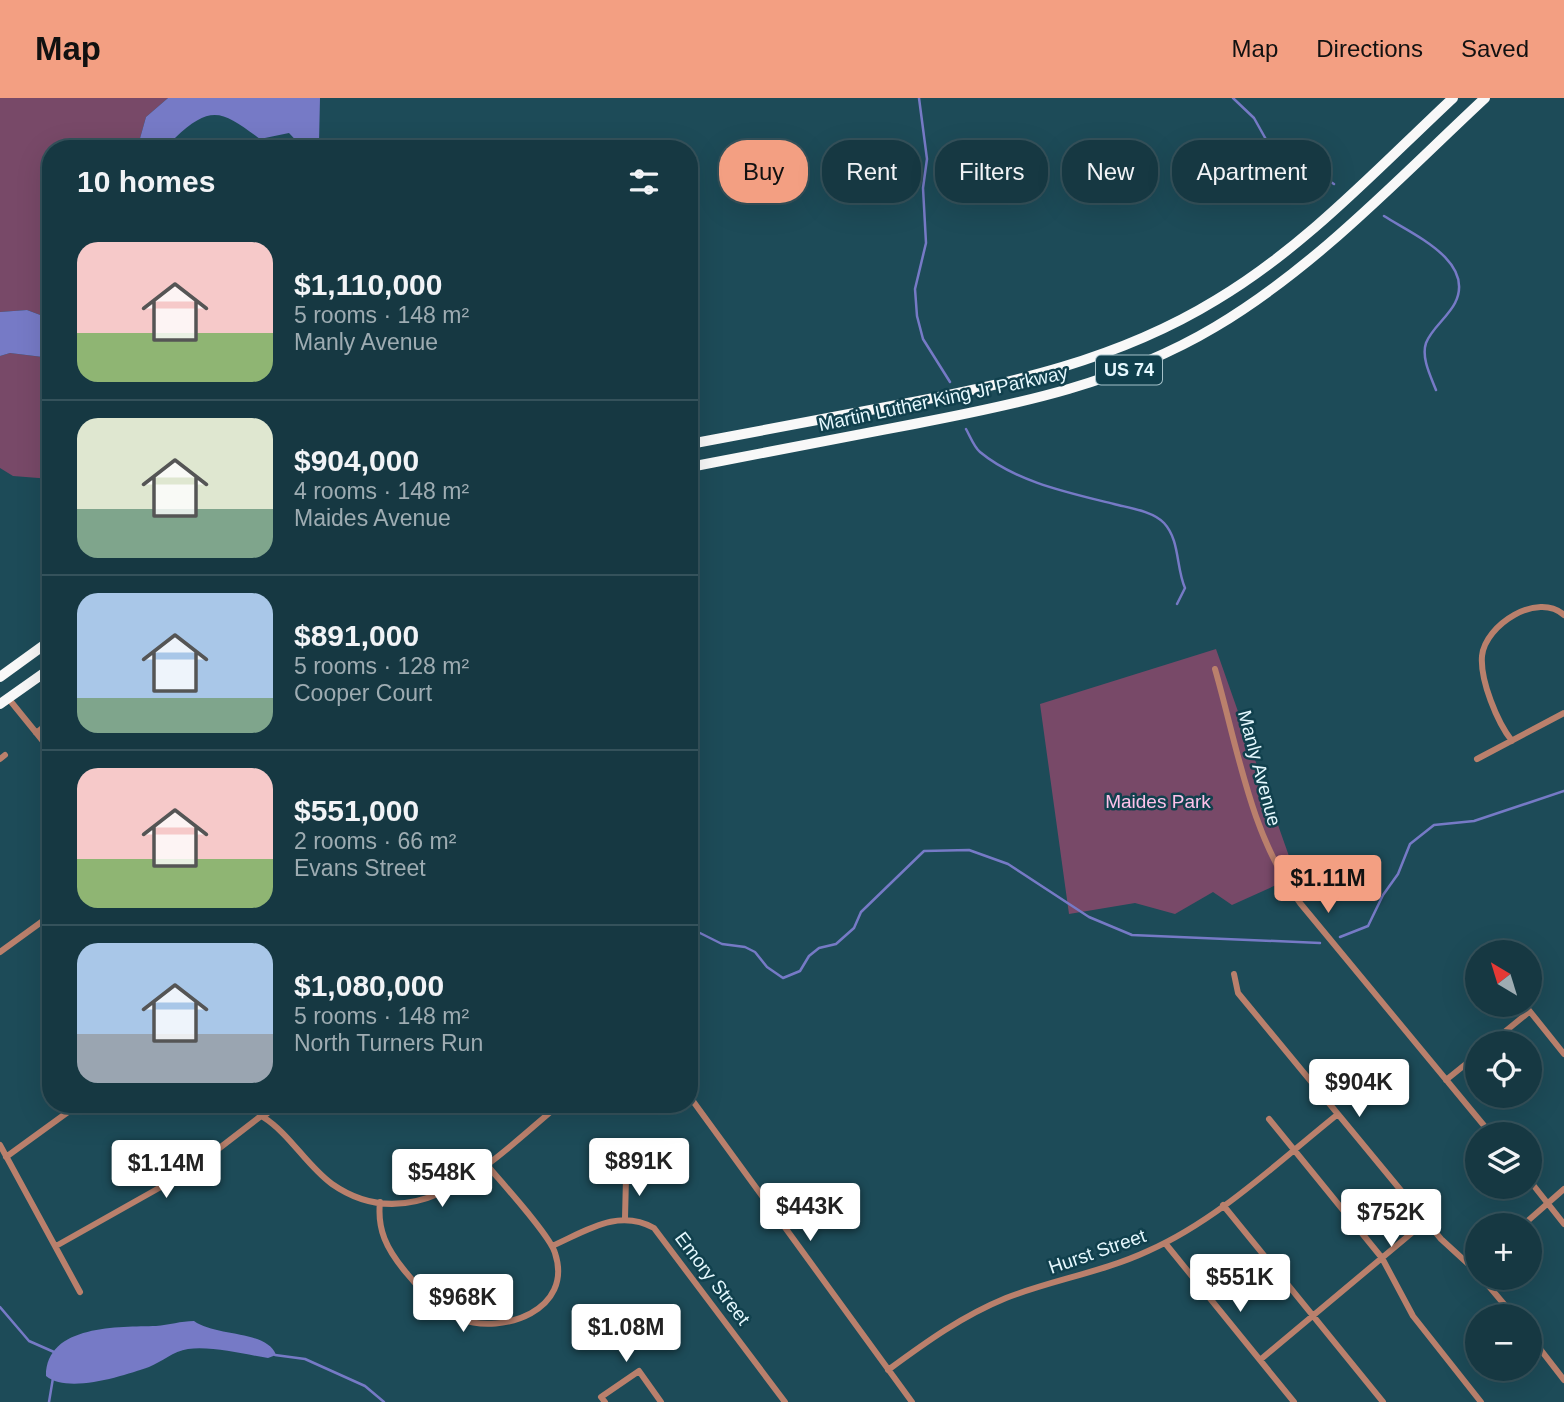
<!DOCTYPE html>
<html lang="en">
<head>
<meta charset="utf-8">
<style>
  :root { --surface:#163842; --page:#1f3f49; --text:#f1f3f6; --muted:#9eacb2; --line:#35525b; --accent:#f39f82 }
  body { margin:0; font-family:Arial,sans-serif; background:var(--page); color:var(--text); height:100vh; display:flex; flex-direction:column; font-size:26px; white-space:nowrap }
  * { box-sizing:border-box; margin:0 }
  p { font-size:23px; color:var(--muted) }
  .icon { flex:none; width:38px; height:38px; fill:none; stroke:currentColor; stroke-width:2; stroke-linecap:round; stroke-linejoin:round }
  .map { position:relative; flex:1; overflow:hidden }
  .side { position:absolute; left:42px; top:42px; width:656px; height:973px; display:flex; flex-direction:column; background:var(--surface); border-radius:28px; box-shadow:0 7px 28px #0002,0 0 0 2px var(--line) }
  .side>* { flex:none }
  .top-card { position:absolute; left:719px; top:42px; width:665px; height:63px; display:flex; gap:14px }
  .needle { width:46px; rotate:322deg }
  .controls { position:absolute; left:1465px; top:842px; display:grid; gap:14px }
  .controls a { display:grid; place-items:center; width:77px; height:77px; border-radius:50%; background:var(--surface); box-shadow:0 7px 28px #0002,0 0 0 2px var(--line); font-size:35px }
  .price { position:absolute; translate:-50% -60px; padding:0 16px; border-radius:7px; background:#fff; color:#222; font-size:23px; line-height:46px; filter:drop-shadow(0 2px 4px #0008) }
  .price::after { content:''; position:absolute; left:50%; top:42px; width:21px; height:16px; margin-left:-10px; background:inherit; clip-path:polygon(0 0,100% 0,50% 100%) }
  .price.current { background:var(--accent); color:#111 }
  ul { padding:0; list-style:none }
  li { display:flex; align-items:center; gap:21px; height:175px; padding:0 35px }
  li+li { border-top:2px solid var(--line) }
  li span { display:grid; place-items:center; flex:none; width:196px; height:140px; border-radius:21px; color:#555 }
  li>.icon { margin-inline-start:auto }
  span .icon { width:84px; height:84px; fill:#fffc; stroke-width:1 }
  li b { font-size:30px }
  h2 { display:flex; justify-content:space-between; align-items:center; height:84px; padding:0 35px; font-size:30px }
  .tag { padding:0 24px; border-radius:28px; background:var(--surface); box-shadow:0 7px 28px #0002,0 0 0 2px var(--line); font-size:24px; line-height:63px }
  .tag.current { background:var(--accent); color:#111 }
  header { display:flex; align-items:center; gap:42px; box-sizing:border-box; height:98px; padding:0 35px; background:var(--accent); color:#111 }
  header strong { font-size:33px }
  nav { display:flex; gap:38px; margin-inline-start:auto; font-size:24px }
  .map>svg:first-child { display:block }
</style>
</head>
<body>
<header>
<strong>Map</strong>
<nav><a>Map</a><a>Directions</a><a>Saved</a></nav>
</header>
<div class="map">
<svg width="1564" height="1304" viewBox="0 0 1564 1304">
  <rect width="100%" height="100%" fill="#1d4b58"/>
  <path fill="#784968" d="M0,0H168L146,19L137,51H51V221L27,212L0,214Z
    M10,255L51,260V381L13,378L0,370V258Z
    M1216,551L1296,778L1232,807L1213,794L1175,816L1135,805L1069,816L1040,606Z"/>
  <path fill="#767ac6" d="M168,0H320L319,45L304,51L289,35L260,41C223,14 212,5 175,40L174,51H137L146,19Z
    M27,212L51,221V260L10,255L0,258V214Z
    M194,1223C216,1239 267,1232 276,1257L268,1260C243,1256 212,1248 188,1251C173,1253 162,1264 149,1269C123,1278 68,1296 46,1278C46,1226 120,1229 156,1228C169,1227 181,1223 194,1223Z"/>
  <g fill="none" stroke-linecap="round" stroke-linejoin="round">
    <path stroke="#767ac6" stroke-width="2.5" d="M919,0L927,61L923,90L926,145L915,191L917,218L923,241L950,284
      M1233,0L1254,20L1268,45L1334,86
      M1384,118C1412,136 1476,163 1455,205C1448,219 1431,231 1426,245C1421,260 1431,279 1436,292
      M966,331C970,338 974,349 980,354C1016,384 1070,395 1114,406C1129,410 1153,413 1164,425C1180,442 1176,470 1185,490L1177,506
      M690,830L722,846L745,849L755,854L767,869L783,880L800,873L809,858L819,850L836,846L854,830L861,814L924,753L969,752L1008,766L1089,819L1132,837L1320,845
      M1340,839L1368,828L1383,797L1398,776L1410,746L1434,727L1474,723L1564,693
      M0,1209L29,1243L54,1254
      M275,1257L305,1261L365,1288L384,1304
      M49,1304L53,1280"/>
    <path stroke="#ba806c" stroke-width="6" d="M1215,571C1238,651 1250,736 1300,805L1491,1036
      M8,600L51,653
      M36,635L51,623
      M1512,643C1497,624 1480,582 1482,558C1485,527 1538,493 1564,517
      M0,661L5,657
      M1477,661L1564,615
      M0,854L51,817
      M1234,876L1238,895L1441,1141L1477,1174
      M1524,906L1564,956
      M1491,945L1529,914
      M1446,982L1477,957
      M690,999L912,1304
      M262,1006L257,1013L263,1019L270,1013L265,1006
      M263,1019C290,1036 306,1067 332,1086C418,1146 498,1057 560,1006
      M1269,1021L1382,1160L1413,1218L1481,1304
      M0,1047L80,1194
      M6,1059L79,1006
      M1530,1083L1564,1126
      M380,1104C377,1132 387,1151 404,1172C420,1191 436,1212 460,1221C503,1237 574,1212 555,1155C550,1137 501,1084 486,1066
      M1223,1107L1383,1304
      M625,1120L626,1080
      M1523,1127L1564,1091
      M1165,1145L1294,1304
      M56,1148L191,1072L261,1018
      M552,1148C586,1133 618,1110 654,1130L785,1304
      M1482,1180L1514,1218
      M1530,1238L1564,1282
      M1260,1262L1426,1123
      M888,1272C926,1244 962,1218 1006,1200C1052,1182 1103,1174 1148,1153C1218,1122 1278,1064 1338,1016
      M605,1304L601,1299L639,1273L661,1304"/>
    <path stroke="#f8f8f8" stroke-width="10" d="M690,346C759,333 828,320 897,307C1009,286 1118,262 1216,202C1305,149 1378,70 1453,0
      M690,369C764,355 839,340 914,326C1019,306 1121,285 1215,229C1316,169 1399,80 1485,0
      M0,579L51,542
      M0,606L51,570"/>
  </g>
  <g text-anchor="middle" stroke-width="5" stroke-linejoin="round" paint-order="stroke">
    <rect fill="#11404d" stroke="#a5c1c9" stroke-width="2" x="1096" y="257.5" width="66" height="29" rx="5"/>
    <g font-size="18" font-weight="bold" fill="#e5f8fe">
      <text x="1129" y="278">US 74</text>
    </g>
    <g font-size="19" fill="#e5f8fe" stroke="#11404d">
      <text transform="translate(943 300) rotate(-12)" y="7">Martin Luther King Jr Parkway</text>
      <text transform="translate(1260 670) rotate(75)" y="7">Manly Avenue</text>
      <text transform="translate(1097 1153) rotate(-19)" y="7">Hurst Street</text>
      <text transform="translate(713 1180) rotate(53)" y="7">Emory Street</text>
    </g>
    <g font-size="19" fill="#fec1e9" stroke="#11404d">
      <text x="1158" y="710">Maides Park</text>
    </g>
  </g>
</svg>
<div class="controls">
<a><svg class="needle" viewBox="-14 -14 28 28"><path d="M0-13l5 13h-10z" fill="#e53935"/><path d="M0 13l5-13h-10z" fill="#9eacb2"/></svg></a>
<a><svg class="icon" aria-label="locate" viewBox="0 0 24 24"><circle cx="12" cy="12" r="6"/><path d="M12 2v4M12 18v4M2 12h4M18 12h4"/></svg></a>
<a><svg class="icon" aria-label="layers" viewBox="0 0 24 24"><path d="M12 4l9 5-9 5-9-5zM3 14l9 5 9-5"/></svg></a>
<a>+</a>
<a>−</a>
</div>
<b class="price current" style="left:1328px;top:817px">$1.11M</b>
<b class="price" style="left:1359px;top:1021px">$904K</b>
<b class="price" style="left:639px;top:1100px">$891K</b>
<b class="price" style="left:166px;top:1102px">$1.14M</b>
<b class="price" style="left:442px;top:1111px">$548K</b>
<b class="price" style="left:810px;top:1145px">$443K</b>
<b class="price" style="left:1391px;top:1151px">$752K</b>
<b class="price" style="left:1240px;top:1216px">$551K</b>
<b class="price" style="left:463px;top:1236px">$968K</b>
<b class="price" style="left:626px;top:1266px">$1.08M</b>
<div class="top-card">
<a class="tag current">Buy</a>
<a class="tag">Rent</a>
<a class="tag">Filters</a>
<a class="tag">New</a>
<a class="tag">Apartment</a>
</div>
<section class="side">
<h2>10 homes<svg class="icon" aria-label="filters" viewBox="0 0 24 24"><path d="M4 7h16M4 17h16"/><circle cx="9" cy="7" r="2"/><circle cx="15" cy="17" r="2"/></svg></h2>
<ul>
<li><span style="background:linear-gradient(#f6c9c9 65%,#8fb573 0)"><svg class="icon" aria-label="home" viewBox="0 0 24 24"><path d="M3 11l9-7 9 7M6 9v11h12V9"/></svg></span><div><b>$1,110,000</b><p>5 rooms · 148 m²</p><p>Manly Avenue</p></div></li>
<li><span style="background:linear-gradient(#dfe7d0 65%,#7fa58c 0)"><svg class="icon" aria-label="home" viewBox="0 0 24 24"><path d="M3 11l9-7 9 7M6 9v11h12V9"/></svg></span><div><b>$904,000</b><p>4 rooms · 148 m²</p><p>Maides Avenue</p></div></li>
<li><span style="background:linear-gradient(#a9c7e8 75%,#7fa58c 0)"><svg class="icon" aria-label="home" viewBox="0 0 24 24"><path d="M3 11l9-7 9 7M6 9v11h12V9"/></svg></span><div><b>$891,000</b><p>5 rooms · 128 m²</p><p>Cooper Court</p></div></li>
<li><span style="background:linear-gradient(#f6c9c9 65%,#8fb573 0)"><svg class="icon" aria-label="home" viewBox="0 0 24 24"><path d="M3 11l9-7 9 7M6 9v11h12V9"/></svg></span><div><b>$551,000</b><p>2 rooms · 66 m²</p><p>Evans Street</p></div></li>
<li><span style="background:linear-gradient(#a9c7e8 65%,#9aa5b1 0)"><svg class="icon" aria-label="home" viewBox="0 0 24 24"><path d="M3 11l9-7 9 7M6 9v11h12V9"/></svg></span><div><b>$1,080,000</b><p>5 rooms · 148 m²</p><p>North Turners Run</p></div></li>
</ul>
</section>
</div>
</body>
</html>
